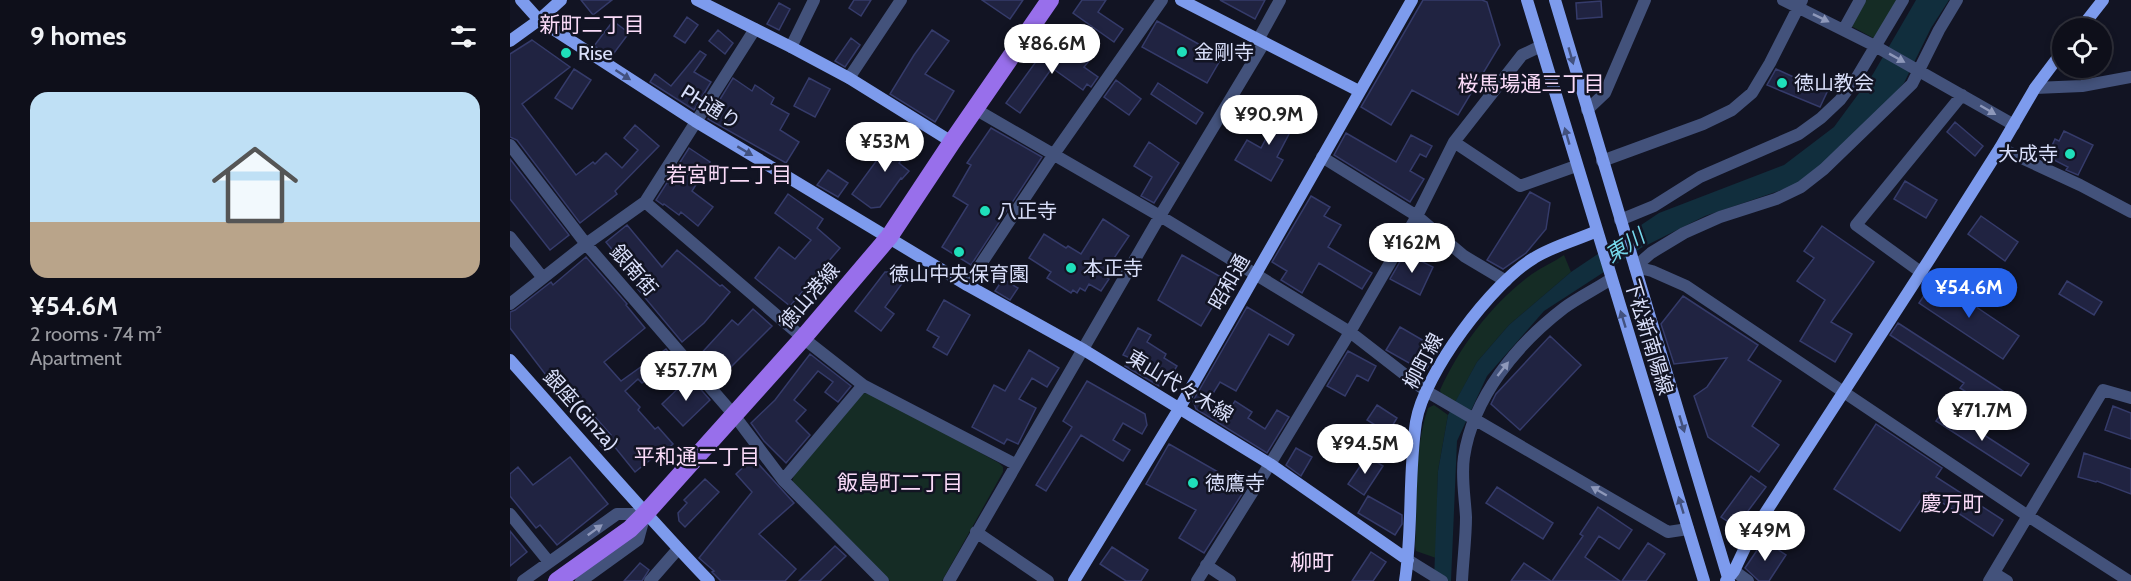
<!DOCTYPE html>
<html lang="en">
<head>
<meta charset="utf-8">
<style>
  :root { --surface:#0e0f1a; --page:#171823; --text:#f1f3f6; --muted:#9b9ca2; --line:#2e2f39; --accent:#2563eb }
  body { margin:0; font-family:Cabin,"Noto Sans JP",sans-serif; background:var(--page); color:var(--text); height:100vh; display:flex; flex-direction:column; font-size:22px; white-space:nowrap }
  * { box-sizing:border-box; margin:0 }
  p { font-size:20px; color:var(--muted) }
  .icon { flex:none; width:33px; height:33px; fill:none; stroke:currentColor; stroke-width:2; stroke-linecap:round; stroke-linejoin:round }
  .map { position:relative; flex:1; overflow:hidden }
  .side { display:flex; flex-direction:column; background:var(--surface); width:510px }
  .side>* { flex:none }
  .controls { position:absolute; left:1542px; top:18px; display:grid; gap:12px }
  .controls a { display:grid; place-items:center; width:60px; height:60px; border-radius:50%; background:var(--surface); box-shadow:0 3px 9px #0003,0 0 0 2px var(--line); font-size:30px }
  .price { position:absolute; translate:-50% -51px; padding:0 14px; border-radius:21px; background:#fff; color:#222; font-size:20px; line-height:39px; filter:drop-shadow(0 2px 3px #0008) }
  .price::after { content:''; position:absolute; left:50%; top:36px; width:18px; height:14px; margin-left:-9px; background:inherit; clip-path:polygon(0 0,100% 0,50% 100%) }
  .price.current { background:var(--accent); color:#fff }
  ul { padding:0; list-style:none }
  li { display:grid; align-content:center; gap:12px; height:318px; padding:0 30px }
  li span { display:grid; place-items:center; height:186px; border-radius:18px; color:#555 }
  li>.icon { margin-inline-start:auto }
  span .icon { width:108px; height:108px; fill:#fffc; stroke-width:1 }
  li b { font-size:26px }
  h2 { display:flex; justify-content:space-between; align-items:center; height:72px; padding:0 30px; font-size:26px }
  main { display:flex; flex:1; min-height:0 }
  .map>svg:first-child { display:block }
</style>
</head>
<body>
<main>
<section class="side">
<h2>9 homes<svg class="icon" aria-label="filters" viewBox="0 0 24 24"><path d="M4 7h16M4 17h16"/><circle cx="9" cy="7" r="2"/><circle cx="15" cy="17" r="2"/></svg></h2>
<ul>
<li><span style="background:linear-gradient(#bfe0f5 70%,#b9a48a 0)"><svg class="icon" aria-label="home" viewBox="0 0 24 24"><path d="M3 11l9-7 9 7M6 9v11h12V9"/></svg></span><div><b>¥54.6M</b><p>2 rooms · 74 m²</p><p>Apartment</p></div></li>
</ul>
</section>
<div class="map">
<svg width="1621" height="581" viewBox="0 0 1621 581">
  <rect width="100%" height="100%" fill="#121423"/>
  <path fill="#152c25" d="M1355,0H1389L1365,39L1341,26Z
    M1054,255L1061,272L999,325L967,362L945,403L931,394L930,390C950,346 983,302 1022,274C1032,267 1044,262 1054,255Z
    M353,393L363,394L489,463L493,467V472L432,581H380L282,483L284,474Z
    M924,405L938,415L928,471L926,558L906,551L905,546C908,501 903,452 918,408Z"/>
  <path fill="#112e3d" d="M1406,0H1439L1421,28L1394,83L1337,147L1283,186L1195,216L1131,248L1034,311L977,376L947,441L941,581H924L928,471L938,415L967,362L999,325L1061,272L1149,213L1274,165L1324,127L1363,74Z"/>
  <path fill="#202341" stroke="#353b6a" stroke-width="1.5" d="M71,0H102L83,15Z
    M344,0H361L351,16L339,8Z
    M472,0H513L500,19Z
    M572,0H596L588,12L613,29L604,42L563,13Z
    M710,0H755L745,19Z
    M913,0H972L977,2L990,45L948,115L902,90L881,125L851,107Z
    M1091,1L1092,17L1067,19L1066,3Z
    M269,3L280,9L269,30L257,24Z
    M177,17L188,25L175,43L164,36Z
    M103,21L119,33L101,57L84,46Z
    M647,21L712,57L697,83L632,47Z
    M208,30L223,43L215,54L199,41Z
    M422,30L439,41L415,74L444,91L425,122L380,94L404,55Z
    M341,38L350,45L335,67L325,61Z
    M22,40L60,67L12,104L66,175L83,162L85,164L96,153L112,168L128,150L114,138L125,125L149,146L105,191L107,194L70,223L7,140L0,137V54Z
    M538,45L558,59L564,50L579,61L574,67L588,77L581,87L577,84L573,90L542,68L510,113L496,103Z
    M190,51L196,55L184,72L201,82L184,110L140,82L145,74L161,86Z
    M64,69L81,80L62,109L45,98Z
    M1266,69L1290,80L1291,78L1318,90L1310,107L1257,85Z
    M223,78L242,91L245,85L254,91L264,98L261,104L279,114L270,130L289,142L276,163L198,119Z
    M299,78L320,89L305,117L284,106Z
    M606,80L631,99L619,115L594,97Z
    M648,83L693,113L686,124L641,94Z
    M774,105L790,113L767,157L773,160L761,181L725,160L737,140L751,148Z
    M1445,122L1473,146L1465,156L1437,132Z
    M481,128L532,157L461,265L432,247L458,205L443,196L461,165L457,163Z
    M389,130L405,142L389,163L399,171L392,179L391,178L370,207L361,208L342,194Z
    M1554,131L1583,145L1568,175L1556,170L1558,167L1540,158L1544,150L1541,148L1545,139L1549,141Z
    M836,133L886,162L901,135L922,146L916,157L910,154L900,171L914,179L900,202L824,155Z
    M639,142L669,163L644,203L631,196L642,177L624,166Z
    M179,148L200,162L182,191L203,207L188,226L171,212L169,215L154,204L153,205L146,200Z
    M0,159L59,235L40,250L0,199Z
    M318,170L338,183L328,197L307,185Z
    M1395,181L1427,200L1416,218L1384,199Z
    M1020,192L1040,203L1036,229L1016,253L993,269L977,260Z
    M278,194L313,219L307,228L330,248L280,306L245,278L269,247L285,259L301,240L265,213Z
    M801,196L820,207L814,216L831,225L818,247L862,273L852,289L809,263L792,293L771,280L777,271L762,262Z
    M1471,216L1508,242L1495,261L1458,234Z
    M593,219L619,236L596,270L594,276L599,279L591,291L579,284L575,291L570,288L567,293L563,290L561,293L537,278L541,272L519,258L534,234L556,248L558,246L571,254Z
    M117,225L152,267L167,250L210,286L212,285L220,292L194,323L172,342L126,287L130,284L96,242Z
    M1312,226L1364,262L1321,322L1342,334L1325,362L1290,341L1315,300L1287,281L1304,258L1294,251Z
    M895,253L923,267L910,295L880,279Z
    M672,255L718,281L691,326L648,300Z
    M76,257L117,304L116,305L135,328L94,362L111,381L156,349L164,359L132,383L128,379L115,391L130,407L128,410L145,429L148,427L163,444L152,454L150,452L125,472L104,446L97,452L90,445L101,435L78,409L68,417L0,328V312L5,310L41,282L43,285Z
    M375,272H387L396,278L375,307L384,314L371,331L345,311Z
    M493,279L508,288L500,300L485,291Z
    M1425,279L1509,336L1493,359L1409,303Z
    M1557,281L1592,302L1584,315L1549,294Z
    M1173,296L1248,345L1238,360L1271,381L1242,426L1269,445L1249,472L1198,437L1184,396L1197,387L1217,358L1164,364L1151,324Z
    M434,300L460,315L437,355L423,347L429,337L417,330Z
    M737,307L784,335L778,345L759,334L726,391L710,382L697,403L716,415L725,401L742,412L738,418L755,429L767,410L779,417L757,453L686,409L683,401Z
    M243,309L262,326L213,375L215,377L208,384L186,359L222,320L228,325Z
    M1388,323L1516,406L1505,423L1450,388L1454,383L1380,335Z
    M890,327L928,349L915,372L876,350Z
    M628,328L641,335L637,342L656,354L654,358L667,366L656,384L649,386L615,366L620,358L613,355Z
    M1040,336L1071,365L1010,430L981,404L986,394Z
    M519,350L549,368L537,387L522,378L509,399L526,408L508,444L497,439L494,444L462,427L484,385L495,391Z
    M838,351L866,366L858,381L847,375L835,396L817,386Z
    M300,354L341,386L328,402L315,392L323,382L308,371L284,400L296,410L286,421L300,435L276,463L254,441L241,423L265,400Z
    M180,377L200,400L173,426L152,404Z
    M577,381L635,414L637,425L632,434L613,423L603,440L620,450L613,461L571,435L536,491L526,485L562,427L553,421Z
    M867,405L887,418L878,433L857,420Z
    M1603,406L1621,413V439L1595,430Z
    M1434,409L1519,464L1511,476L1426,421Z
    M1366,424L1432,468L1426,477L1493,520L1483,536L1416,492L1390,531L1324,489Z
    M659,444L722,480L727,471L741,480L694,553L669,538L686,510L636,484Z
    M786,448L802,457L791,476L776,465Z
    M1574,453L1621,469V494L1587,481L1586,482L1568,477Z
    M857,456L873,466L854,495L838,484Z
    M60,457L98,504L47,545L30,525L26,528L0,496V474L8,467L23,485Z
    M243,458L284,503L249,534L286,569L275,581H211L202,572L204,571L189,558L242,492L226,474Z
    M1241,476L1256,487L1226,527L1211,517Z
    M195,479L209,492L175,527L169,521L168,513L177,503L174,500Z
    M987,487L1043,523L1033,539L976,503Z
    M858,496L892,515V524L885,535L848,513Z
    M1088,507L1122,530L1109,549L1089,536L1075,557L1110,581H1042L1073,536L1070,534Z
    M0,531L17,552L0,566Z
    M1254,540L1276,555L1259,581H1249L1235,568Z
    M1138,543L1155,554L1136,581H1112Z
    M325,546L336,556L310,581H289Z
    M602,547L638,570L631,581H616L590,564Z
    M861,552L876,562L863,581H842Z
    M130,563L139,570L132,581H114Z
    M1014,563L1041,581H1001Z"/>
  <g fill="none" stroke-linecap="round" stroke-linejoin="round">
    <path stroke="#43527b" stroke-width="12" d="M1273,0L1365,46L1504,125
      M1334,29L1350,0
      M748,40L770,0
      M281,47L304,0
      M339,78L391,0
      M1525,88L1572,86L1621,77
      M465,109L650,216L840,332L916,391L1158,532L1178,529
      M1077,110L1095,93L1135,0
      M944,142L1010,186L1066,166
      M0,145L76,244L224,415L273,480L373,581
      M1490,148L1570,185L1621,212
      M812,157L907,216L954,256L996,281
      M1092,161L1193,124L1222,110L1242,93L1260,63L1292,0
      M135,202L293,338L353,385L505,464
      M1110,220L1144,206L1190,177L1289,134L1311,118L1330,100L1347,77L1393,0
      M0,237L33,278
      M1125,267L1142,271L1176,286L1518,516L1619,581
      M1125,267L1141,253L1174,233L1210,217L1266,199L1291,187L1314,169L1402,84L1429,30L1447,0
      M1412,273L1346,225L1452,95
      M457,285L544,154L652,0
      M0,304L76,244L135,202L245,29
      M273,480L353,385
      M0,514L39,562
      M466,532L538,581
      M898,560L932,581
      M696,565L720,581
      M1224,571L1238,581
      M1484,573L1497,581
      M13,581L107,514H135L128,540L71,581
      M140,581L168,549
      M439,581L650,216L754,43
      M687,581L760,464L840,332L907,216L944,142L1012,55L1031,46
      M952,581C953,560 956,538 956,517C955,498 951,476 954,457C963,397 1007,344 1054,308C1069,297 1086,289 1101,279
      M1479,581L1593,390L1621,398"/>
    <path stroke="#7d9bed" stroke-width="12" d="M11,0L29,20L185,121L457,285L574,350L760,464L898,560
      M187,0L281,47L339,78L442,142
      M671,0L849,91
      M1017,0L1194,581
      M1045,0L1219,581
      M1571,28L1593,0
      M0,41L29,20L51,0
      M0,360C66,434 130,509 199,581
      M564,581L669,409L902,0
      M895,581C903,528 898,475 906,422C914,373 982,283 1024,258C1043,246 1067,240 1087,231
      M1216,581L1224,571L1241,535L1419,260L1490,148L1525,88L1552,52"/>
    <path stroke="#986feb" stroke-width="18" d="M47,581L120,529L135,514L293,338L379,237L442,142L540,0"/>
  </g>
  <defs><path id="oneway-solid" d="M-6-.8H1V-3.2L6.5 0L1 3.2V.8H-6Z" transform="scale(1.5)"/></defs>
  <g fill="#8e98ba">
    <use href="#oneway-solid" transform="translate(1311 18) rotate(26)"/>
    <use href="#oneway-solid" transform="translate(1387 58) rotate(29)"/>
    <use href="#oneway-solid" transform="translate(1478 110) rotate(30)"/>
    <use href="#oneway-solid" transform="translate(993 369) rotate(-52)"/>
    <use href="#oneway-solid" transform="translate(1089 491) rotate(-150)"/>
    <use href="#oneway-solid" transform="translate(85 530) rotate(-36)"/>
  </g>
  <g fill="#42517e">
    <use href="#oneway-solid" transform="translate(1061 56) rotate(74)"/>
    <use href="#oneway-solid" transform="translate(113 75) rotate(33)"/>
    <use href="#oneway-solid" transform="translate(1057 136) rotate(-106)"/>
    <use href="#oneway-solid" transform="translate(235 151) rotate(31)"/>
    <use href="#oneway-solid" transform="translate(1113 319) rotate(-107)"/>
    <use href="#oneway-solid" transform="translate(1172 424) rotate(73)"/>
    <use href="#oneway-solid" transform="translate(1171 505) rotate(-107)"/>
  </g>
  <g fill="#1fdfba" stroke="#121423" stroke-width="2">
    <circle cx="672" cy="52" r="6"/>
    <circle cx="56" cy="53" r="6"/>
    <circle cx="1272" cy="83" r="6"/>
    <circle cx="1560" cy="154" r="6"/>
    <circle cx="475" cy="211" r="6"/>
    <circle cx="449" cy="252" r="6"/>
    <circle cx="561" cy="268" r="6"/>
    <circle cx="683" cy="483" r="6"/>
  </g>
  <g text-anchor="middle" stroke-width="5" stroke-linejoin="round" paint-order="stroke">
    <g font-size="20" fill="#d9dffa" stroke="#121423" text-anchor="start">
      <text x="684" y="59">金剛寺</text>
      <text x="68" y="60">Rise</text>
      <text x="1284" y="90">徳山教会</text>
      <text x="1548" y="161" text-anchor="end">大成寺</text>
      <text x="487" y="218">八正寺</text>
      <text x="573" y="275">本正寺</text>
      <text x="449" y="281" text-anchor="middle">徳山中央保育園</text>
      <text x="695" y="490">徳鷹寺</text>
    </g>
    <g font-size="20" fill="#d9dffa" stroke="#121423">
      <text transform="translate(201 107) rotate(32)" y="7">PH通り</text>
      <text transform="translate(124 270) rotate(49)" y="7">銀南街</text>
      <text transform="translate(719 282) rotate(-60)" y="7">昭和通</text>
      <text transform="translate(299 296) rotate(-49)" y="7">徳山港線</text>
      <text transform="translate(1139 337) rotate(73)" y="7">下松新南陽線</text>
      <text transform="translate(913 361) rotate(-62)" y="7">柳町線</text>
      <text transform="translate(670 386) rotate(31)" y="7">東山代々木線</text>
      <text transform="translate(71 410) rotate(48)" y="7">銀座(Ginza)</text>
    </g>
    <g font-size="21" fill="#fadbf8" stroke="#121423">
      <text x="82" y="32">新町二丁目</text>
      <text x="1021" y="91">桜馬場通三丁目</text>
      <text x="219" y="182">若宮町二丁目</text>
      <text x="187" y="464">平和通二丁目</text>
      <text x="390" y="490">飯島町二丁目</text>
      <text x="1442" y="511">慶万町</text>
    </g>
    <g font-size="21" font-style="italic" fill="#75d8ec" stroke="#121423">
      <text transform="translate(1115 246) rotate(-33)" y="7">東川</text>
    </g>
    <g font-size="22" fill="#fadbf8" stroke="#121423">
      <text x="802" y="570">柳町</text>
    </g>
  </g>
</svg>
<div class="controls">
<a><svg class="icon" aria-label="locate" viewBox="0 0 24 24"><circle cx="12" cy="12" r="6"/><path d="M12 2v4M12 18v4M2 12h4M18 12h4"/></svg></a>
</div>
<b class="price" style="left:542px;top:75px">¥86.6M</b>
<b class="price" style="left:759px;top:146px">¥90.9M</b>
<b class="price" style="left:375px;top:173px">¥53M</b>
<b class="price" style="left:902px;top:274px">¥162M</b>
<b class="price current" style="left:1459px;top:319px">¥54.6M</b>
<b class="price" style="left:176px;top:402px">¥57.7M</b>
<b class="price" style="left:1472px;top:442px">¥71.7M</b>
<b class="price" style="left:855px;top:475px">¥94.5M</b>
<b class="price" style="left:1255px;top:562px">¥49M</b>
</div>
</main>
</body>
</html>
